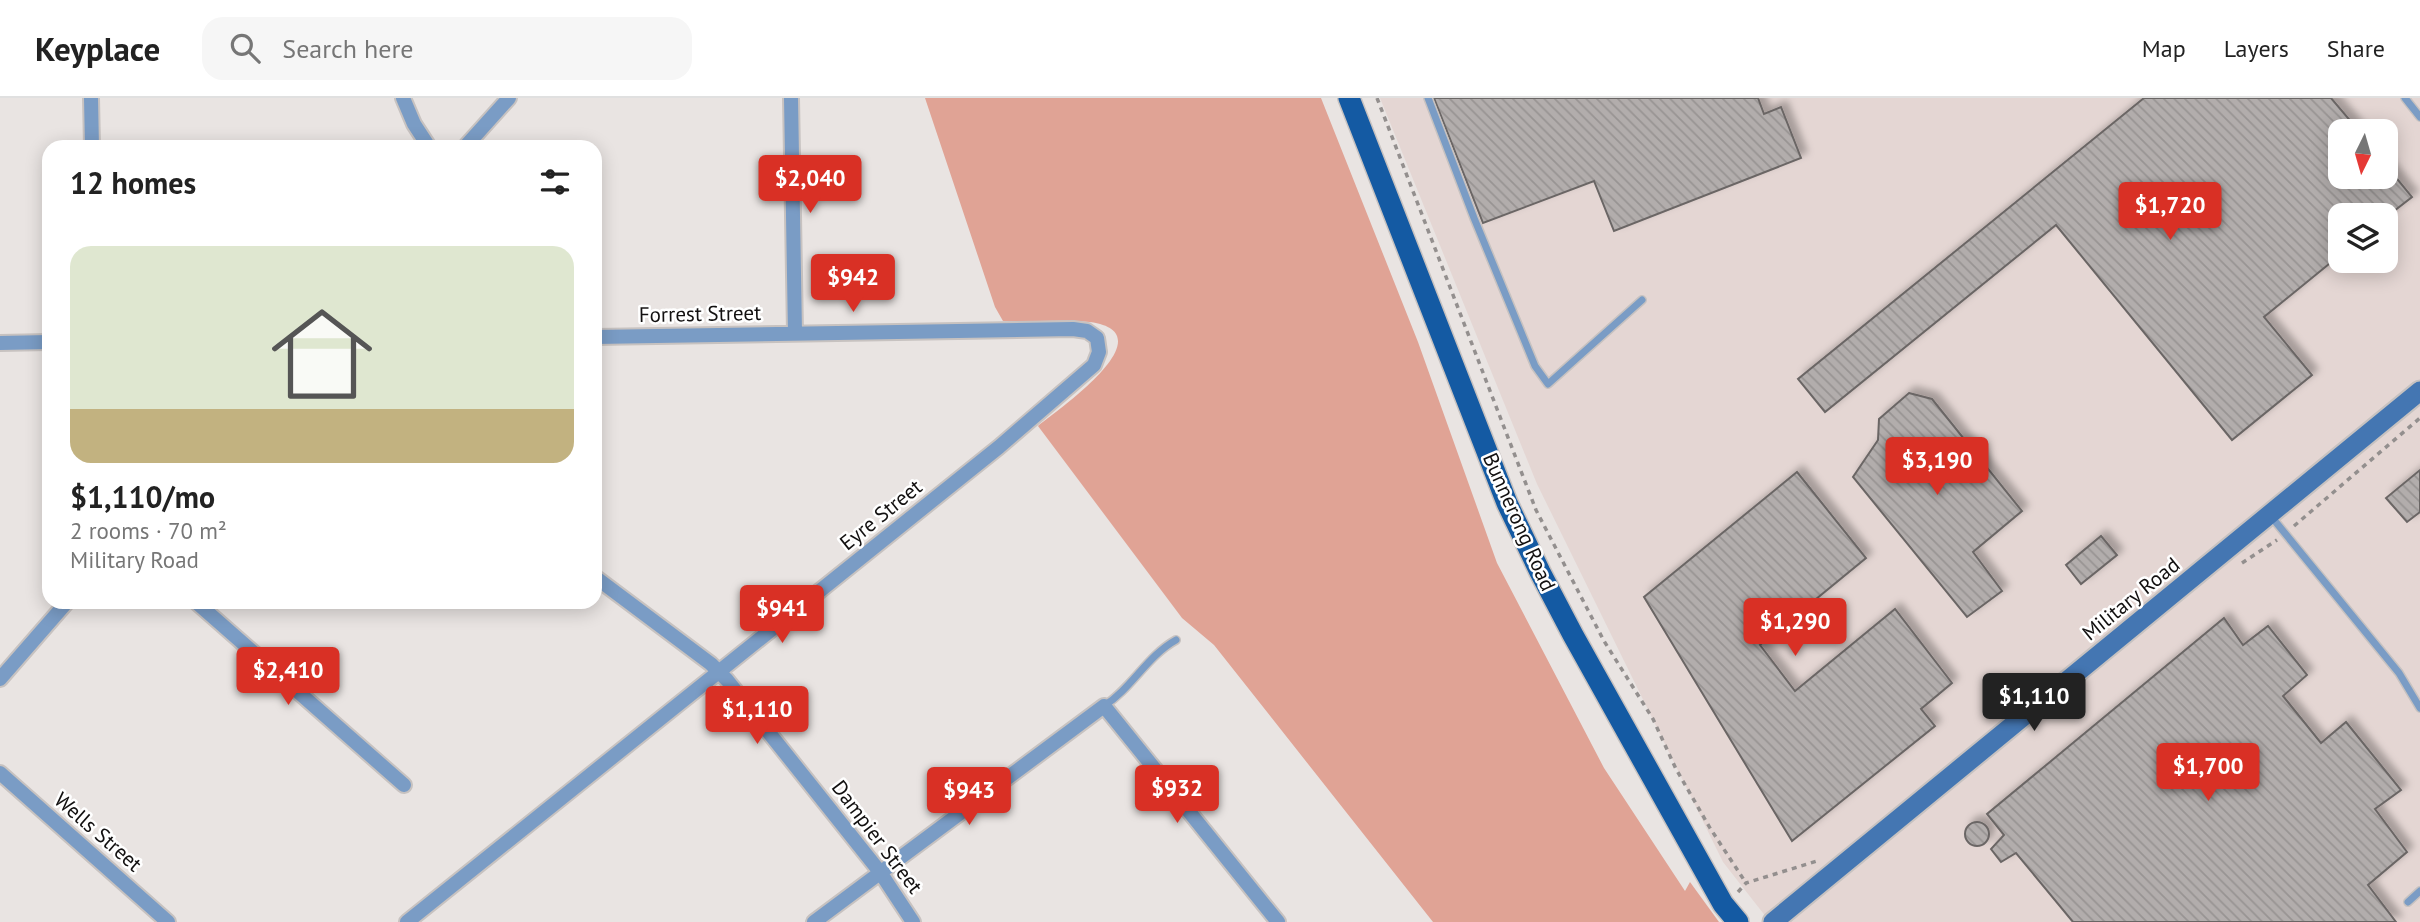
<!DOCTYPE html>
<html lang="en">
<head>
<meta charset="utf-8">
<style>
  :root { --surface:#fff; --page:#f6f6f6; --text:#222; --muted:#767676; --line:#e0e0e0; --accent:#d93025 }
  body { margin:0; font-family:"PT Sans",sans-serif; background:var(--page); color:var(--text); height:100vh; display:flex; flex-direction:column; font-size:26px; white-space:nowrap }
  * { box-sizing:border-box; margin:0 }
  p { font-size:23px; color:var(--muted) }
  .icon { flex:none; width:38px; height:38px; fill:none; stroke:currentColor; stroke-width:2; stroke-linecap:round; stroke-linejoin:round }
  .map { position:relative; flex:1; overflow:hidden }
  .side { position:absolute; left:42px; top:42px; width:560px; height:469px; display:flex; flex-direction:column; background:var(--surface); border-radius:21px; box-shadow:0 4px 18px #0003 }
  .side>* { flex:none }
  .needle { width:46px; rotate:185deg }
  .buttons { position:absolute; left:2328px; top:21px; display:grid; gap:14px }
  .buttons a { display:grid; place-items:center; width:70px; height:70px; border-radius:14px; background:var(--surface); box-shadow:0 4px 18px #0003; font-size:35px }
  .price { position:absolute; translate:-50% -60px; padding:0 16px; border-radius:7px; background:var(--accent); color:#fff; font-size:23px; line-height:46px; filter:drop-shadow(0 2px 4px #0008) }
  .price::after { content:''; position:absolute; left:50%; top:42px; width:21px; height:16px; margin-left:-10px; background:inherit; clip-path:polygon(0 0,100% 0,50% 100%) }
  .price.active { background:#222; color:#fff }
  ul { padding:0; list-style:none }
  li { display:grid; align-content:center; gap:14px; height:371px; padding:0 28px }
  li+li { border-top:2px solid var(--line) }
  li span { display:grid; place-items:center; height:217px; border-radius:21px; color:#555 }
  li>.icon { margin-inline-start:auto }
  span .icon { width:126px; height:126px; fill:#fffc; stroke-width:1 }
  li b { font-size:30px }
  h2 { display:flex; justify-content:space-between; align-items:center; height:84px; padding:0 28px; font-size:30px }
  header { display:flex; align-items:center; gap:42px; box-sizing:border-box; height:98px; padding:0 35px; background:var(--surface); border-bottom:2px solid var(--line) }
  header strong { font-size:33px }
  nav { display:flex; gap:38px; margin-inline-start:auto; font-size:24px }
  .search { width:490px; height:63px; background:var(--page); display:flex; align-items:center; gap:18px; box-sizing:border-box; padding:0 24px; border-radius:21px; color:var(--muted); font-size:26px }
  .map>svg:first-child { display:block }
</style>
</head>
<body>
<header>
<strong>Keyplace</strong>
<div class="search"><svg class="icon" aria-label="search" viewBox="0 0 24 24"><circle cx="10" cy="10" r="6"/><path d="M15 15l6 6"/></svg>Search here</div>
<nav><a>Map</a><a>Layers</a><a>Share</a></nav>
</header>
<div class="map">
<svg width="2420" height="824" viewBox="0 0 2420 824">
  <defs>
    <pattern id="building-back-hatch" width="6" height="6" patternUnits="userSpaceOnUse" patternTransform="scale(1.75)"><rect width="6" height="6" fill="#b2adac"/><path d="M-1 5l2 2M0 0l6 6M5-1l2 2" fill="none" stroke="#989493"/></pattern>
    <filter id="shadow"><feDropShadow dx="6" dy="-6" stdDeviation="3.5" flood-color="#0004"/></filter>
  </defs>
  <rect width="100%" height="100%" fill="#e9e4e2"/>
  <path fill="#e4d6d3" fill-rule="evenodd" d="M1380,0H2420V824H1770L1723,764L1537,386ZM2340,33H2385V79H2340ZM2340,117H2385V163H2340Z"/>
  <path fill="#e0a395" d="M925,0H1321L1418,244L1497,465L1604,670L1685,793L1690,784L1719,824H1433L1214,547L1182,520L1038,328C1058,312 1169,235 1090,224C1062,221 1032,224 1003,223L995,209Z"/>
  <path fill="url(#building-back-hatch)" stroke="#6b6665" stroke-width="2" filter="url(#shadow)" d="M1434,0H1758L1764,16L1781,9L1801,60L1614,133L1594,83L1483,125Z
    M2144,0H2331L2359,33H2340V79H2385V66L2412,99L2385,120V117H2340V157L2264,219L2312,277L2232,342L2056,127L1825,314L1798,281Z
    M1909,295L1932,301L2022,413L1973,454L2002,493L1967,519L1853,379L1878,342L1879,321Z
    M2420,372V414L2407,424L2386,400Z
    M1797,374L1866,460L1760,547L1795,593L1895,511L1952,585L1921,611L1935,628L1792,743L1644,499Z
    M2101,438L2117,457L2081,486L2066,467Z
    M2224,520L2243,547L2268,528L2307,577L2283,598L2321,645L2346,624L2401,692L2375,711L2407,754L2368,787L2396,824H2073L2016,755L2001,764L1991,751L2004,737L1987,716Z
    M1965 736a12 12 0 1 1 24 0a12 12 0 1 1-24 0Z"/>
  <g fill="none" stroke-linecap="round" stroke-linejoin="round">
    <g stroke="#c7c2c0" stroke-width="10">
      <path id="lane" d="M1428,0L1474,120L1535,268L1548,286L1642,202
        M2405,0L2420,19
        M2270,417L2399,575L2420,610
        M1104,608C1132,590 1147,558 1176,542
        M2408,804L2420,793"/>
    </g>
    <g stroke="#c7c2c0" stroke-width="18">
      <path id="street" d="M91,0L92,49
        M403,0L414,26L429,49
        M791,0L795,235
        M465,49L509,0
        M0,245L49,244
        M595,479L711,566L727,582L880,774L913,824
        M196,504L404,687
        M0,581L67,504
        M0,675L168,824
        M407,824L999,349L1094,267L1099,254L1097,240L1087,233L1073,231L595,239
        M814,824L1104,608L1278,824"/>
    </g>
    <g stroke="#c7c2c0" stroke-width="23">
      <path id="secondary" d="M1773,824L2420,293"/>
    </g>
    <g stroke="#c7c2c0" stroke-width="24">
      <path id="primary" d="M1349,0L1507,405L1540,474L1573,537L1723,806L1738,824"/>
    </g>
    <path stroke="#938f8e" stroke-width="3.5" stroke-dasharray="5 5" stroke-linecap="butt" d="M1377,0L1536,412L1604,543L1653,621L1676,671L1710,730L1746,785
      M2294,428L2420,320
      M2242,465L2277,442
      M1738,794L1746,785L1817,763"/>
    <use href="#lane" stroke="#7a9cc5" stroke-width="7"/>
    <use href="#street" stroke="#7a9cc5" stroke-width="14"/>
    <use href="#secondary" stroke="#4476b2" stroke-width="19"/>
    <use href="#primary" stroke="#145aa3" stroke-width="21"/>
  </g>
  <g text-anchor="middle" stroke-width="5" stroke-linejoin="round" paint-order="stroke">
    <g font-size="21" fill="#121010" stroke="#fff">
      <text transform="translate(700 216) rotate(-1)" y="7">Forrest Street</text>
      <text transform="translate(881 417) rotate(-39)" y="7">Eyre Street</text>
      <text transform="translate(1519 424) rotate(66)" y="7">Bunnerong Road</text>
      <text transform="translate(2131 501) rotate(-39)" y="7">Military Road</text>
      <text transform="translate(98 734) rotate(41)" y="7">Wells Street</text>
      <text transform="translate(877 739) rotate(53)" y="7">Dampier Street</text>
    </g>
  </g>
</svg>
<div class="buttons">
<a><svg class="needle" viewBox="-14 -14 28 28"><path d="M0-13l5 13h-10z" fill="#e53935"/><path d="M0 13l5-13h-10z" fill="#767676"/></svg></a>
<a><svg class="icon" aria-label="layers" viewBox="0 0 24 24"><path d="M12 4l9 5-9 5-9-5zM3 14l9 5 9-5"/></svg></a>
</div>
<b class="price" style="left:810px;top:117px">$2,040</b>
<b class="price" style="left:2170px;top:144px">$1,720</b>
<b class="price" style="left:853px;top:216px">$942</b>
<b class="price" style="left:1937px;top:399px">$3,190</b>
<b class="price" style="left:782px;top:547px">$941</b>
<b class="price" style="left:1795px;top:560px">$1,290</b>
<b class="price" style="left:288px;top:609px">$2,410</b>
<b class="price active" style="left:2034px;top:635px">$1,110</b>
<b class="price" style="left:757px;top:648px">$1,110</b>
<b class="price" style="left:2208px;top:705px">$1,700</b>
<b class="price" style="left:1177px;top:727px">$932</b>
<b class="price" style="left:969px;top:729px">$943</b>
<section class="side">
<h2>12 homes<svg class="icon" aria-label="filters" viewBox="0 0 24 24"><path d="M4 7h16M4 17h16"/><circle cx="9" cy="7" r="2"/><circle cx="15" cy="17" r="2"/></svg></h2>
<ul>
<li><span style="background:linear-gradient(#dfe7d0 75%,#c2b280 0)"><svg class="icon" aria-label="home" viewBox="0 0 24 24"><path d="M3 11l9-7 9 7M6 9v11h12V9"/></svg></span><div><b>$1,110/mo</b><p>2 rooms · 70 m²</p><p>Military Road</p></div></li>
</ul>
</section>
</div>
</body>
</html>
